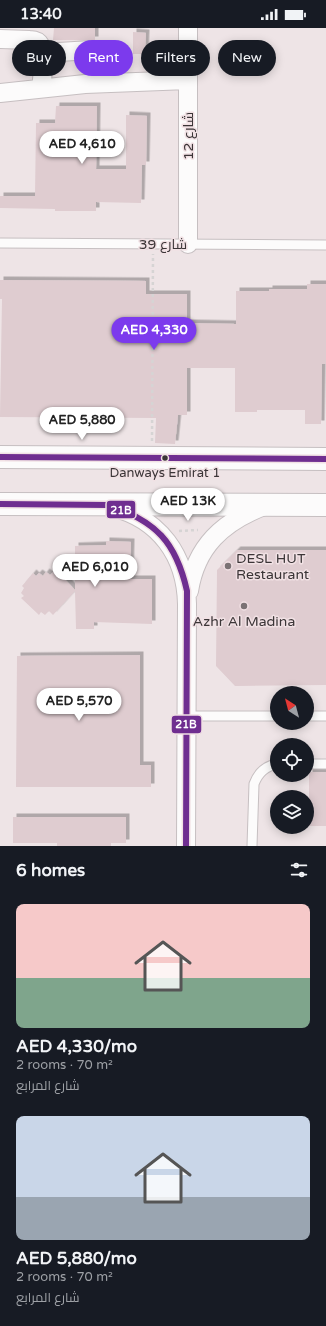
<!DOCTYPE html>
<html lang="en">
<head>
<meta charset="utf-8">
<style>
  :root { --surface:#171b24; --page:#20242c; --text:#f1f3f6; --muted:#9ea1a6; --accent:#7c3aed }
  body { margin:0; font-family:"Varela Round",Cairo,sans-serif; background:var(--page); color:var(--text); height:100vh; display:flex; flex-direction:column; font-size:15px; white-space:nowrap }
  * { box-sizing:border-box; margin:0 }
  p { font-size:13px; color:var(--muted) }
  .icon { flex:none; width:22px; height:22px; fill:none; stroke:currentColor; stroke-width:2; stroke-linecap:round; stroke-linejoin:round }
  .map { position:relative; height:818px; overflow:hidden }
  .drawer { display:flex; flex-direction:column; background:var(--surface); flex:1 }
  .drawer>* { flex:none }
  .banner { position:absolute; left:12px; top:12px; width:302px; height:36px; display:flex; gap:8px }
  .needle { width:26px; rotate:324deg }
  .fabs { position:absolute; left:270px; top:658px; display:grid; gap:8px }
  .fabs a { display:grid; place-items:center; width:44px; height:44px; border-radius:50%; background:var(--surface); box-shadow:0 2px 10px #0003; font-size:20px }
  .price { position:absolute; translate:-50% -34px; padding:0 9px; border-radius:14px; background:#fff; color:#222; font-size:13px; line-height:26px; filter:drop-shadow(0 1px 2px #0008) }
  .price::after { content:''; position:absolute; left:50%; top:24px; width:12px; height:9px; margin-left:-6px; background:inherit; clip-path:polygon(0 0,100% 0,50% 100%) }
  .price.current { background:var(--accent); color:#fff }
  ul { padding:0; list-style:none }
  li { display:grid; align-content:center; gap:8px; height:212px; padding:0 16px }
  li span { display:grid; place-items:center; height:124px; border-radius:8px; color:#555 }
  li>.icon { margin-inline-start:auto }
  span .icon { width:72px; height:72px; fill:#fffc; stroke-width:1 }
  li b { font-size:17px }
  h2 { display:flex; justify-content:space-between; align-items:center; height:48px; padding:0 16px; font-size:17px }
  .pill { padding:0 14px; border-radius:18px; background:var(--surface); box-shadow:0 2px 10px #0003; font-size:14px; line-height:36px }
  .pill.current { background:var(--accent); color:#fff }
  .status { display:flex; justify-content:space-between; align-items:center; height:28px; padding:0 20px; background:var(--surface); direction:ltr }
  .status svg { height:11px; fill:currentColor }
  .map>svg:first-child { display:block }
</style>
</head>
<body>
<div class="status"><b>13:40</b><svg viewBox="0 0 49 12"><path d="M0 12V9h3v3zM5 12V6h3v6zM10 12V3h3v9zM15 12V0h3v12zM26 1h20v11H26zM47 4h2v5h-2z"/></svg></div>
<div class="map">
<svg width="326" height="818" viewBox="0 0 326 818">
  <defs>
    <filter id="shadow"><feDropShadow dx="3.5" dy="-3.5" stdDeviation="0" flood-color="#0004"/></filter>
  </defs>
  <rect width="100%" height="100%" fill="#eee4e6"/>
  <path fill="#dfccd0" filter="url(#shadow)" d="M54,0H95V12H53Z
    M133,4L146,5L145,26H133Z
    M56,78H97L96,141H126V87L147,88L146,137H142L141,175L96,174V183H55V181L0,180V168H35L36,95H55Z
    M0,252L146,253V266H187V295L236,296V263H269V261H307V256H326V336H322L321,396H305V382H257V384H235V340H187V387H178L175,416L155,415L156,390L0,389L2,271H0Z
    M106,513L131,514L130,551H152V596L94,594V601H76L75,563L53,587L49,583L45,587L41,584L39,587L21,570L24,568L21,565L24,560L22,558L33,545L36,548L39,545L43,548L46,544L50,547L56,542L75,562V518L106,517Z
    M237,522H326V657L235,658L216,638L217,542Z
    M140,627V737H151V759H16L17,628Z
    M309,744H326V798H309Z
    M13,789H126V815H111V818H57V815H13Z"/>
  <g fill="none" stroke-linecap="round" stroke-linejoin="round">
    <g stroke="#c6bfc1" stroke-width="11">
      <path id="lane" d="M0,215L326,217
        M187,688H277
        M307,688H326
        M307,736H326
        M252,818L254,756C258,745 265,738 277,736"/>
    </g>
    <g stroke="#c6bfc1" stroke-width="20">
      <path id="street" d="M0,11L30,12C35,12 39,14 41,18C46,25 42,51 41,60
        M43,25L91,22C109,25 107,41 107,55
        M0,65L85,56L188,52
        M188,216V0
        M112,479C160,491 186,528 187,576L186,818
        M189,563C196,518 223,494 264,478"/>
    </g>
    <g stroke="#c6bfc1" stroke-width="24">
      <path id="secondary" d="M0,429L326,431
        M0,476L326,477"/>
    </g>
    <path stroke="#d6d4d4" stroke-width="2.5" stroke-dasharray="3 3" stroke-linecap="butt" d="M152,413L153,226
      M179,503L198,502"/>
    <use href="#lane" stroke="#fcfbfb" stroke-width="9"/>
    <use href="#street" stroke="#fcfbfb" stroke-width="18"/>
    <use href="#secondary" stroke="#fcfbfb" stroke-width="22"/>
    <g stroke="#f1e1e4" stroke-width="9">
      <path id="bus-1" d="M0,429L326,431
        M0,476L108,477C156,493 176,514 187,563L186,818"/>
    </g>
    <use href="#bus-1" stroke="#6f2e90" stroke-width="6"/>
  </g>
  <circle fill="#3b3537" stroke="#f1e1e4" stroke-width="1.5" cx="165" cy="430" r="3.5"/>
  <g fill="#7a7274" stroke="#f1e1e4" stroke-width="1.5">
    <circle cx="228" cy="538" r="4"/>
    <circle cx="244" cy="578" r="4"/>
  </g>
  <g text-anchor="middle" stroke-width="3" stroke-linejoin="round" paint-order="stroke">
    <g font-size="13" fill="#3b3537" stroke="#f1e1e4">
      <text x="165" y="449">Danways Emirat 1</text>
    </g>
    <g font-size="14" fill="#3b3537" stroke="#f1e1e4">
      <text transform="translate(188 108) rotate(-90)" y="5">شارع 12</text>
      <text x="163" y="221">شارع 39</text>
    </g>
    <g font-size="14" fill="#3b3537" stroke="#f1e1e4" text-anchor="start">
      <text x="236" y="535">DESL HUT<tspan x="236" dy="16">Restaurant</tspan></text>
      <text x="244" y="598" text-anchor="middle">Azhr Al Madina</text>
    </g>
  </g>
  <g stroke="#f1e1e4" stroke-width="1.5">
    <rect x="106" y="472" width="30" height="19" rx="4" fill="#6f2e90"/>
    <rect x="171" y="687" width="31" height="19" rx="4" fill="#6f2e90"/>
  </g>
  <g font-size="11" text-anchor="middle" font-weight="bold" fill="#fff">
    <text x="121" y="486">21B</text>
    <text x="186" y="700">21B</text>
  </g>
</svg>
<div class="fabs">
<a><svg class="needle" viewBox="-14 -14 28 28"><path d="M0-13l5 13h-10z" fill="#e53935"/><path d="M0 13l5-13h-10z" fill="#9ea1a6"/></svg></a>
<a><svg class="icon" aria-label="locate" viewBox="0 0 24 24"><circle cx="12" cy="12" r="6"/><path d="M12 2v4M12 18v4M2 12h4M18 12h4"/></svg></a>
<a><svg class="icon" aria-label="layers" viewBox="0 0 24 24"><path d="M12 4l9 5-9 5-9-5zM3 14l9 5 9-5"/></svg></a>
</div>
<b class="price" style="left:82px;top:137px">AED 4,610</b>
<b class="price current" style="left:154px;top:323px">AED 4,330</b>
<b class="price" style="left:82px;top:413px">AED 5,880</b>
<b class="price" style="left:188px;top:494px">AED 13K</b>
<b class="price" style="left:95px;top:560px">AED 6,010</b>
<b class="price" style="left:79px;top:694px">AED 5,570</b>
<div class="banner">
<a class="pill">Buy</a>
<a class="pill current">Rent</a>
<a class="pill">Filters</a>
<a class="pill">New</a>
</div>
</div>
<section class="drawer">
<h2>6 homes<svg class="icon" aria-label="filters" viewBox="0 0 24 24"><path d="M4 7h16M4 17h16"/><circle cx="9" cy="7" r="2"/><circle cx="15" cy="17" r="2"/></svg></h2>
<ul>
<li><span style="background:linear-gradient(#f6c9c9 60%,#7fa58c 0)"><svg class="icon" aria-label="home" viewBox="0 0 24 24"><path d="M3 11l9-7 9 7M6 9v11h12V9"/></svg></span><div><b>AED 4,330/mo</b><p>2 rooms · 70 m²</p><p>شارع المرابع</p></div></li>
<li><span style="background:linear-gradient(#c9d6e8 65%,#9aa5b1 0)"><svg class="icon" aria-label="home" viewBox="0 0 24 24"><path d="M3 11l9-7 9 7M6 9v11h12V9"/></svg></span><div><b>AED 5,880/mo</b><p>2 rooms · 70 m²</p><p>شارع المرابع</p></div></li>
</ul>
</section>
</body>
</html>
